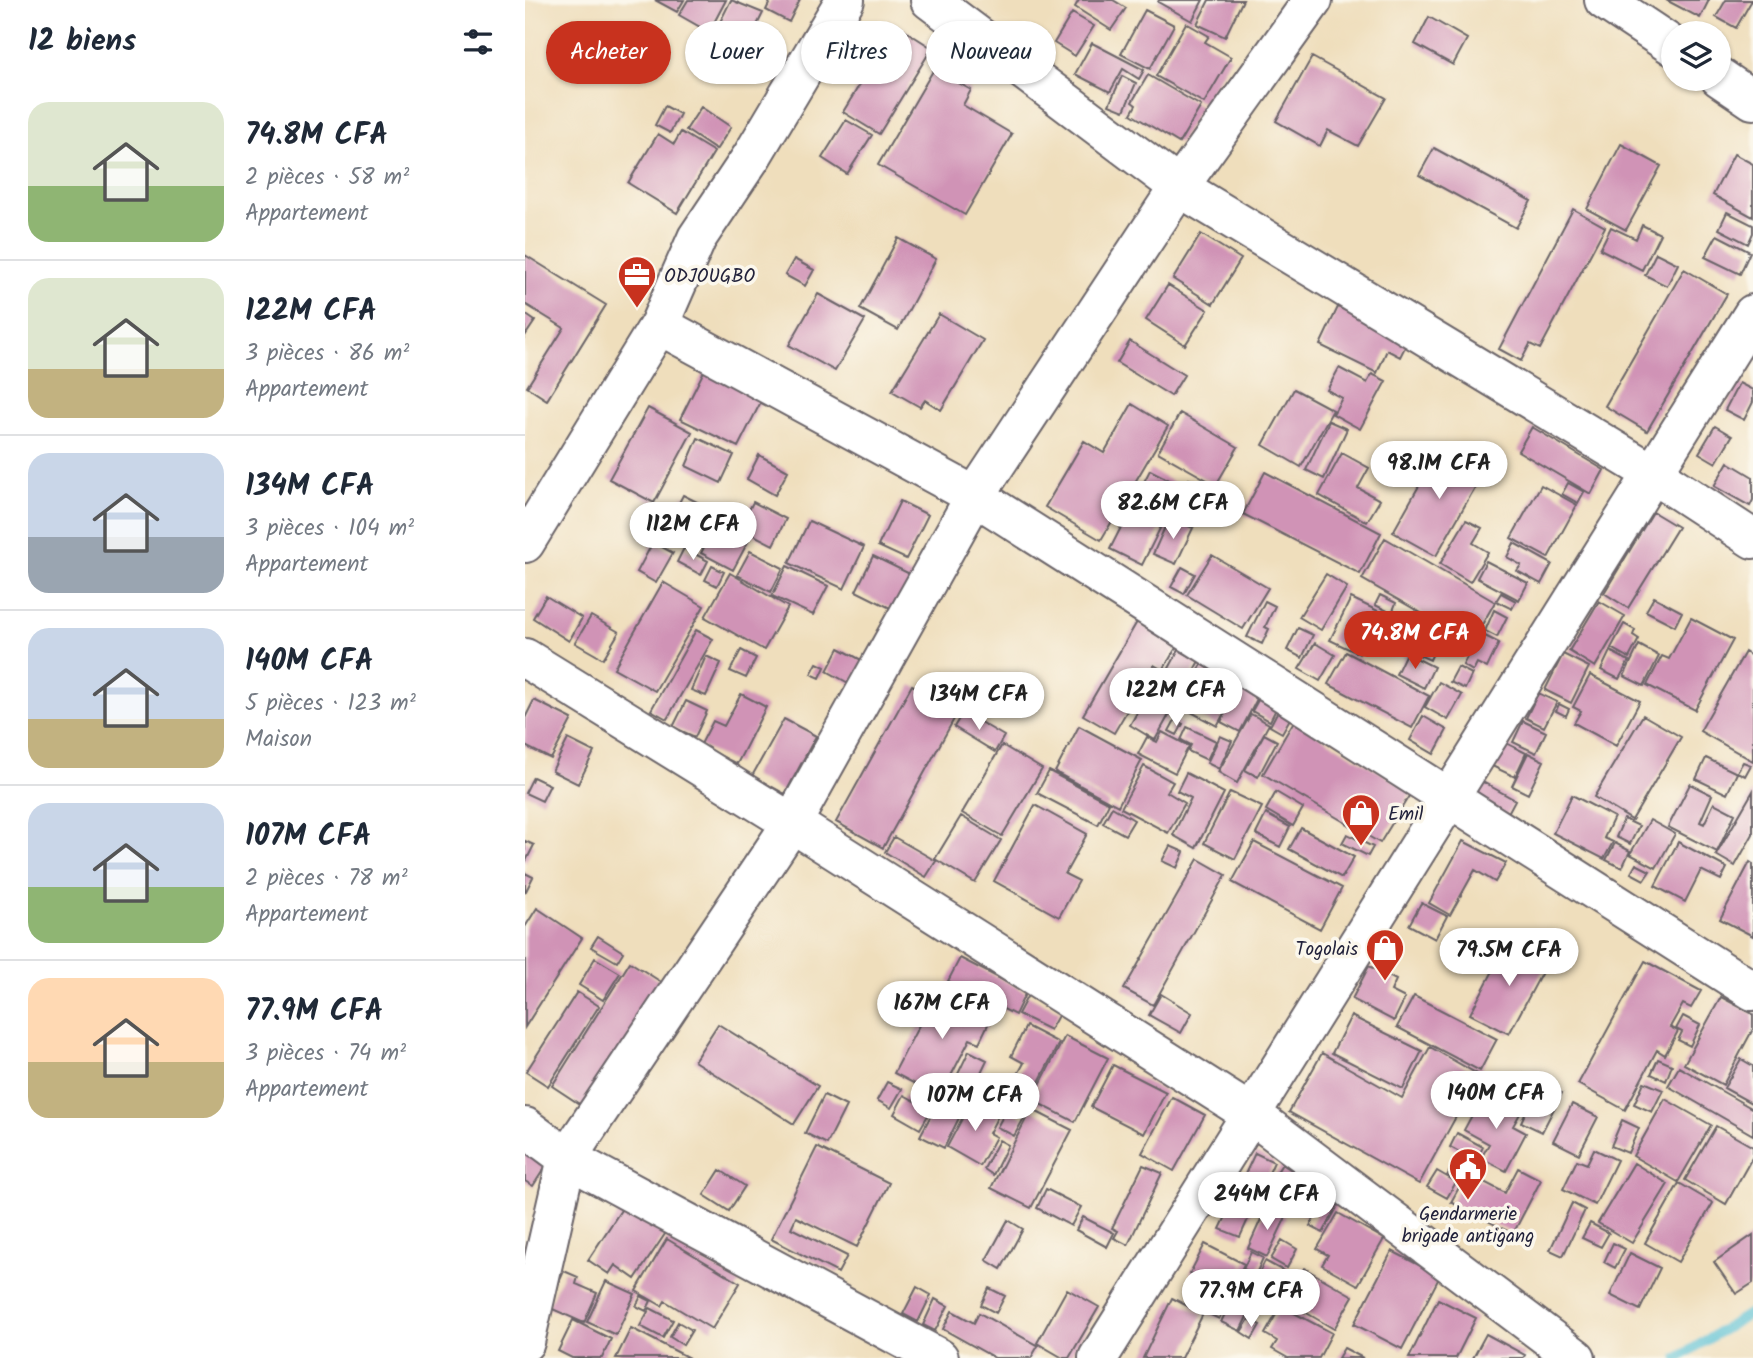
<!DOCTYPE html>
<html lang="fr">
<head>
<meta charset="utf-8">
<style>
  :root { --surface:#fff; --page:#f6f6f7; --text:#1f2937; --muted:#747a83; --line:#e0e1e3; --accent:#c8321e }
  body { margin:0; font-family:Kalam,sans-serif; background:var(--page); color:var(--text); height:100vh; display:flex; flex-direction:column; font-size:26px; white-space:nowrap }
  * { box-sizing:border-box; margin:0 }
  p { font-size:23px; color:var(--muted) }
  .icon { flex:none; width:38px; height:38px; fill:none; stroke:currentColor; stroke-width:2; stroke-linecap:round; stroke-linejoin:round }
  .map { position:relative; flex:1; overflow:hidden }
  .side { display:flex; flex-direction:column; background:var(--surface); width:525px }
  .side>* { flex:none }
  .banner { position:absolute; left:21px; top:21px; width:665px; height:63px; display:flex; gap:14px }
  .buttons { position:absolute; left:1136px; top:21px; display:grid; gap:14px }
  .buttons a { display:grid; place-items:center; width:70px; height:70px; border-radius:50%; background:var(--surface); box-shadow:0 2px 5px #0004; font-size:35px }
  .price { position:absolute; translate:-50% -60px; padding:0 16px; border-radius:24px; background:#fff; color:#222; font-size:23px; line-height:46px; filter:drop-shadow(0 2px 4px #0008) }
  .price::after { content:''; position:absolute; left:50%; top:42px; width:21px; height:16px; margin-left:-10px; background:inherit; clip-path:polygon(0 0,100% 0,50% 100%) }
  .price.active { background:var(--accent); color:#fff }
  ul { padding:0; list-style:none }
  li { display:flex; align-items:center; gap:21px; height:175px; padding:0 28px }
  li+li { border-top:2px solid var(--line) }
  li span { display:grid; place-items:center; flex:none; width:196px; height:140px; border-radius:21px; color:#555 }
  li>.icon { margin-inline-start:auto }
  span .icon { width:84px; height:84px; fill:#fffc; stroke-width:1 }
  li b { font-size:30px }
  h2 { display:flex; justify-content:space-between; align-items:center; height:84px; padding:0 28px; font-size:30px }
  .pill { padding:0 24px; border-radius:32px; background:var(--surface); box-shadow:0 2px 5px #0004; font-size:24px; line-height:63px }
  .pill.active { background:var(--accent); color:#fff }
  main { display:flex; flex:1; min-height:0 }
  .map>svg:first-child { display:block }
</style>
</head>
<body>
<main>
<section class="side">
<h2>12 biens<svg class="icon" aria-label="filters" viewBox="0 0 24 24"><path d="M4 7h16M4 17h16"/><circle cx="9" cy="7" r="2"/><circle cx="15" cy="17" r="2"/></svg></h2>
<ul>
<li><span style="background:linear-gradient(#dfe7d0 60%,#8fb573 0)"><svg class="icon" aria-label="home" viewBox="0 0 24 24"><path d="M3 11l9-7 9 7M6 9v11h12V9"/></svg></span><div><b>74.8M CFA</b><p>2 pièces · 58 m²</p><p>Appartement</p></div></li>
<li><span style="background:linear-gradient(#dfe7d0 65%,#c2b280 0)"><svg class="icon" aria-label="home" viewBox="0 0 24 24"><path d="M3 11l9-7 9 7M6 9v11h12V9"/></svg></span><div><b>122M CFA</b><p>3 pièces · 86 m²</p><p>Appartement</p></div></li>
<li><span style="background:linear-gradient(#c9d6e8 60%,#9aa5b1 0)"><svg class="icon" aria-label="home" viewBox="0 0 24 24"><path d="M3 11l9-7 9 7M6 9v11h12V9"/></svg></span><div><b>134M CFA</b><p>3 pièces · 104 m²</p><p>Appartement</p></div></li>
<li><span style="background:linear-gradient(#c9d6e8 65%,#c2b280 0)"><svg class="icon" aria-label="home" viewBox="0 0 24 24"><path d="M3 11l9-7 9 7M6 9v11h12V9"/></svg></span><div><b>140M CFA</b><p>5 pièces · 123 m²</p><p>Maison</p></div></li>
<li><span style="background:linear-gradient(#c9d6e8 60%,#8fb573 0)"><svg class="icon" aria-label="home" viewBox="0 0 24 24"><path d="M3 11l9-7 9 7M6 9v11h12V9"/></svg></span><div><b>107M CFA</b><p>2 pièces · 78 m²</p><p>Appartement</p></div></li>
<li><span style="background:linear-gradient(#ffd9b3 60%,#c2b280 0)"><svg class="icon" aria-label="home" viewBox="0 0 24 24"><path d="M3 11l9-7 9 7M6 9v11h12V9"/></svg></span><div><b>77.9M CFA</b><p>3 pièces · 74 m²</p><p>Appartement</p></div></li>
</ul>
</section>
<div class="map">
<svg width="1228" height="1358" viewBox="0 0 1228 1358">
  <rect width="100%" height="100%" fill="#fbf7ec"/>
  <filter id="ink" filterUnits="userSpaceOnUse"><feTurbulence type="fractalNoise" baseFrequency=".0143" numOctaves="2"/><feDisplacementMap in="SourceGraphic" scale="14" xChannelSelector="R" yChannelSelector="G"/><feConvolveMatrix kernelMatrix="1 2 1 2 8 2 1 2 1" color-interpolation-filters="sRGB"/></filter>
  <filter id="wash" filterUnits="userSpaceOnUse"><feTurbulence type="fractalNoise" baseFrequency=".00686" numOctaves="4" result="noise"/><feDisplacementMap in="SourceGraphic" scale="28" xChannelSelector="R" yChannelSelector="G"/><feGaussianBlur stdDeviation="1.57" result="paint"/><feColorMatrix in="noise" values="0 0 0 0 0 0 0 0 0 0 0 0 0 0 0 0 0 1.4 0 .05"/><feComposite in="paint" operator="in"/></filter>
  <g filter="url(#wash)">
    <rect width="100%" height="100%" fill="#efdebc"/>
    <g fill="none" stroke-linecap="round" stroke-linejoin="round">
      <path stroke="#56bfd3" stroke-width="10" d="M1153,1358L1228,1311"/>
    </g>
    <g id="blocks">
      <path fill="#d093b6" d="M130,0H159L152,12Z
        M163,0H201L184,32L154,15Z
        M206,0L238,13L218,54L187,38Z
        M246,0H275L264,22L241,10Z
        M554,0H588L601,8L586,30L550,7Z
        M634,0H678L667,21L633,2Z
        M684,0H718L700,37L672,24Z
        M1141,0H1184L1175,18Z
        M1201,0H1227L1211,28L1191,17Z
        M620,10L649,25L625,69L596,54Z
        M547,13L569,26L550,56L529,43Z
        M904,17L942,39L928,65L890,44Z
        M661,23L684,36L680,42L706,57L679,103L631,76Z
        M371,25L407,48L354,134L318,112Z
        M567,43L619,70L614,79L598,69L585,92L550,74Z
        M787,57L861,98L833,146L803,130L795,146L751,121Z
        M409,69L446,90L438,105L487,134L440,215L353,165Z
        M623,75L676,106L654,143L606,114L611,105L607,102Z
        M597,76L611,83L599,111L584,105Z
        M140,106L155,114L145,133L130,125Z
        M176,107L206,127L191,150L161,130Z
        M321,120L347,135L322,174L297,158Z
        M156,132L189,152L152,213L103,183L133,134L149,144Z
        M1096,144L1136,166L1101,230L1062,209Z
        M909,148L1006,201L991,228L894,175Z
        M1209,154L1228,164V217L1188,195Z
        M1048,209L1080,227L1015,349L1005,344L996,361L974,349Z
        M1202,212L1228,225V233L1223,244L1194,229Z
        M1117,225L1135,234L1117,270L1075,249L1086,227L1111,239Z
        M676,234L716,259L688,304L648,279Z
        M1192,235L1225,252L1215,274L1180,257Z
        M373,238L411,259L373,330L335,309Z
        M1131,253L1153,264L1142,286L1120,275Z
        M0,255L81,305L22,400L2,387L39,328L0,304Z
        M269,259L289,270L280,286L260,275Z
        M1159,269L1202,294L1122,431L1080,406Z
        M643,285L683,310L660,345L621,320Z
        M293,294L340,320L310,371L264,345Z
        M813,307L883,341L875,357L862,350L852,373L795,345Z
        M0,314L10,321L0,336Z
        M414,314L458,340L416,410L400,400L395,407L367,391Z
        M605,341L659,375L646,396L592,363Z
        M184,361L242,390L213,447L155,419Z
        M814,368L842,383L847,374L861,381L835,429L808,414L817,398L802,390Z
        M1214,383L1228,390V402L1219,420L1200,410Z
        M769,389L808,410L776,467L738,445Z
        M607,404L643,426L576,540L520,507L559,441L579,453Z
        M123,408L167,432L129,503L84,479Z
        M655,413L713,447L691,485L633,452Z
        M804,421L822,429L799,479L781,470Z
        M1190,426L1207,436L1191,463L1174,453Z
        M1007,427L1079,470L1066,494L993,451Z
        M173,438L209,455L196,483L161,466Z
        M917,445L960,470L911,556L868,532Z
        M817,453L844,468L833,488L855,500L842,522L794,495Z
        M234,455L263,471L250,495L222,479Z
        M1203,462L1228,477V500L1225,506L1189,486Z
        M625,470L656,486L617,565L585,549Z
        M740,472L856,533L835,574L718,514Z
        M664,479L687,491L669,526L647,515Z
        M1043,483L1059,492L1053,503L1037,494Z
        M1016,485L1052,505L1023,558L986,538Z
        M158,495L178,505L167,526L147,516Z
        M375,501L403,515L381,559L353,546Z
        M228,502L261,519L248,545L215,528Z
        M1128,512L1153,527L1103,608L1079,593Z
        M644,518L668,528L651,564L628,554Z
        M941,520L957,528L948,543L963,552L945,582L915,564Z
        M193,521L225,538L208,570L176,553Z
        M284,521L339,547L319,589L264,563Z
        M860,538L970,602L947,642L837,579Z
        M128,542L148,553L131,583L112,572Z
        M989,543L1027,564L1016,584L992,571L996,565L982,557Z
        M159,548L183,561L176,575L152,562Z
        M225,551L258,568L246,592L212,575Z
        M687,555L743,588L718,629L662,595Z
        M348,556L391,577L373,612L331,591Z
        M961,561L1003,583L994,600L952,578Z
        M187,566L199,572L192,586L180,580Z
        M262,566L303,586L288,615L247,596Z
        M657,567L670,574L659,594L646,587Z
        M205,573L263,607L239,650L180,617Z
        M801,574L822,587L796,630L774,617Z
        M138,582L179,606L130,691L89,668Z
        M976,593L991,601L987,609L971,601Z
        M855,595L871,603L867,613L850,605Z
        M21,596L57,618L44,641L8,618Z
        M1129,597L1157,612L1150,626L1121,611Z
        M826,598L855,612L834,654L805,640Z
        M740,601L750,606L740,627L744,629L737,644L722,637Z
        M1074,601L1100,616L1070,667L1044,651Z
        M969,610L982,617L972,637L960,631Z
        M66,616L94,632L78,659L50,643Z
        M1166,618L1208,640L1170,710L1122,685L1137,656L1144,659Z
        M612,622L652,646L638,670L629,665L589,733L558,715Z
        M1099,624L1110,630L1108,635L1114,639L1104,658L1086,648Z
        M882,626L914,639L905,660L874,646Z
        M773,628L788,635L777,658L762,650Z
        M171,630L188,639L142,719L126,710Z
        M954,633L974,643L962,668L952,663L948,671L938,665Z
        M790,643L810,655L795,681L774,669Z
        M1114,645L1134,656L1119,686L1099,676Z
        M314,648L340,662L327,685L302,671Z
        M216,650L231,658L221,678L205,671Z
        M654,650L674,661L630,740L605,725L632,678L637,681Z
        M1085,651L1104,661L1094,679L1076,670Z
        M821,652L904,696L887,728L803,684Z
        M1220,652L1228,657V761L1175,731Z
        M881,653L909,667L899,688L871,674Z
        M1038,654L1064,667L1046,703L1020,690Z
        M181,656L196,663L181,696L166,690Z
        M292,663L300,667L295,678L286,674Z
        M677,664L734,695L715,732L696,722L708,697L692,726L655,706Z
        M933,667L947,674L940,689L925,682Z
        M1065,675L1115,701L1091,746L1049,723L1056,711L1048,707Z
        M914,682L937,695L923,720L900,707Z
        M387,685L434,710L358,848L311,822Z
        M737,693L754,703L745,721L727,711Z
        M1013,693L1032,702L1019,727L1001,718Z
        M216,694L241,707L212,764L175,746L188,721L199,726Z
        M9,700L47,719L26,759L0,746V718Z
        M161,701L182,711L170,737L148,727Z
        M757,703L770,710L757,733L745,726Z
        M1034,704L1044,709L1041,716L1031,711Z
        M438,712L479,736L470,752L429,727Z
        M726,714L744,724L712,783L693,772Z
        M1118,715L1156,737L1107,820L1069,797Z
        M898,716L922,730L909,754L885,740Z
        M259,719L291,736L260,794L227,776Z
        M650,720L658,724L652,735L644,731Z
        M769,721L887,791L855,843L738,774Z
        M998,721L1021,732L1011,753L988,742Z
        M554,726L617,760L593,806L530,772Z
        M662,727L691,741L682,760L663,751L666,745L656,740Z
        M637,732L664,746L650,773L613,754L622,737L632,742Z
        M739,734L752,741L733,777L720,770Z
        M695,736L707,741L694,769L682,763Z
        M43,739L69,752L53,784L27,771Z
        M979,742L1001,753L990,777L967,766Z
        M477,745L517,769L477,836L437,813Z
        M1003,753L1019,761L1003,794L987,786Z
        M1181,758L1212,773L1202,794L1171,779Z
        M1218,762L1226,765L1220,776L1212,772Z
        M619,766L648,782L642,792L660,803L643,833L596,808Z
        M524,771L584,803L573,825L512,793Z
        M661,773L699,793L671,848L648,835L666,798L652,791Z
        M8,777L25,785L17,801L0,793Z
        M956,781L990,800L982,815L947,796Z
        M1165,784L1187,795L1175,822L1179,824L1189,803L1210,814L1192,852L1143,827Z
        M1228,791V834L1210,866L1191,855Z
        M705,792L737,807L710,859L679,843Z
        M751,792L778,808L768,826L741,810Z
        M1047,795L1089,817L1079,838L1088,842L1079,859L1028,833Z
        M510,805L562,834L540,874L554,881L534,917L469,881Z
        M587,807L609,820L600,835L578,823Z
        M741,814L765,827L755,847L731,834Z
        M436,816L476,840L450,883L410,859Z
        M1099,819L1114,826L1105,844L1091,837Z
        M1125,820L1150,834L1131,868L1105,854Z
        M776,828L829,857L817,878L764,849Z
        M822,834L848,847L843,856L817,843Z
        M369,837L411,861L401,877L360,852Z
        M0,841L9,845L0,863Z
        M938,841L981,863L970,882L950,870L925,915L904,903Z
        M729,842L817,888L795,929L707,882Z
        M1153,842L1202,868L1196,880L1176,870L1160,902L1130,886Z
        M1090,843L1105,851L1097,868L1081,860Z
        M645,846L659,852L652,868L637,861Z
        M673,859L701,875L628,1005L599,989Z
        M1225,862L1228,864V936L1195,919Z
        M1111,864L1125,871L1119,880L1106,873Z
        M0,873L8,877L0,893Z
        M896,903L922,916L910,939L884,925Z
        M12,908L57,938L0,1027V927Z
        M73,936L98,952L92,962L66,947Z
        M984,941L1023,961L984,1034L945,1014Z
        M70,958L95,973L78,1000L54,985Z
        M435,958L501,992L490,1015L423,981Z
        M1120,961L1176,991L1166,1008L1158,1004L1145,1027L1153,1031L1140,1055L1132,1050L1100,1110L1053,1084Z
        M105,962L144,987L65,1111L27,1086Z
        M844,966L871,980L866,991L880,998L869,1021L827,999Z
        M414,987L468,1014L454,1043L445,1039L415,1097L369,1073Z
        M52,992L74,1006L23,1086L1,1072Z
        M636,994L667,1013L656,1033L624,1015Z
        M503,995L535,1012L525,1030L493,1014Z
        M889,996L972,1039L955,1071L872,1027Z
        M1196,997L1228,1014V1029L1198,1085L1159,1064Z
        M826,1016L897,1051L878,1089L807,1053Z
        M1158,1016L1175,1025L1165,1046L1153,1040L1157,1032L1151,1029Z
        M193,1024L293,1086L269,1124L169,1061Z
        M501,1026L534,1043L499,1111L479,1100L499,1063L486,1056Z
        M540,1036L583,1058L550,1122L507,1100Z
        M905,1047L954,1075L894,1184L764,1112L797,1053L877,1098Z
        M444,1051L462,1060L437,1112L419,1103Z
        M1133,1059L1147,1065L1141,1081L1126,1074Z
        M1216,1059L1228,1066V1104L1199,1088Z
        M588,1065L641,1092L619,1134L566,1107Z
        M1154,1067L1228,1109V1135L1143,1086Z
        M999,1074L1037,1093L1017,1132L996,1122L1003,1107L986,1099Z
        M362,1082L377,1089L366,1108L352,1100Z
        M1119,1082L1138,1090L1127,1112L1109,1104Z
        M959,1093L996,1112L988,1126L1001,1133L981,1171L956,1158L964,1144L939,1130Z
        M299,1095L321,1106L302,1144L280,1133Z
        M379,1095L406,1110L395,1129L369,1114Z
        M647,1097L680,1115L649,1171L617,1153Z
        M1140,1099L1186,1125L1153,1182L1108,1156Z
        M447,1100L474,1114L464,1133L471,1137L455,1166L422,1147Z
        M412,1104L435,1116L419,1148L395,1136Z
        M1047,1104L1073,1117L1054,1154L1028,1141Z
        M482,1109L499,1118L489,1136L472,1127Z
        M506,1109L547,1130L506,1208L466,1188Z
        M1097,1120L1114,1128L1103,1153L1086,1146Z
        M1191,1126L1228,1147V1156L1201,1204L1160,1180Z
        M932,1133L958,1147L951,1161L925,1147Z
        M0,1135L29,1153L8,1186L0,1181Z
        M474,1140L483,1145L468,1175L459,1169Z
        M292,1147L364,1183L332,1247L271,1217L266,1228L322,1256L313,1273L246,1239Z
        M1069,1149L1092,1160L1070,1205L1038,1189L1052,1160L1062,1164Z
        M730,1153L749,1162L715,1237L695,1229L705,1208L694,1203L704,1182L714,1187Z
        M929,1163L940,1169L933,1181L922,1176Z
        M1109,1163L1143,1184L1107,1243L1073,1223Z
        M757,1164L797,1190L780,1216L740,1191Z
        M618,1165L637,1173L603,1245L589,1238L593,1231L587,1228Z
        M993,1168L1016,1180L988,1234L926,1202L942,1173L980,1193Z
        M195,1170L220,1186L204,1211L179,1195Z
        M912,1171L931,1182L922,1198L902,1187Z
        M1154,1183L1188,1203L1153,1262L1120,1243Z
        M521,1189L556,1207L546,1226L512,1208Z
        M800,1197L814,1204L798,1233L785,1226Z
        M1047,1203L1060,1210L1038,1256L1025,1250Z
        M100,1204L142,1231L110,1279L90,1265L84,1274L63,1260Z
        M741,1208L761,1217L742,1257L723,1248Z
        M813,1213L859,1239L833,1285L797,1265L803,1255L792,1249Z
        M558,1217L589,1233L582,1247L551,1230Z
        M483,1220L498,1229L476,1269L461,1260Z
        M1065,1223L1084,1233L1076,1247L1057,1238Z
        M1228,1235V1283L1211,1294L1189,1262Z
        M142,1239L215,1283L187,1329L140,1301L137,1306L111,1291Z
        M757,1240L772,1249L762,1268L746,1259Z
        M1088,1243L1100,1249L1090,1268L1079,1262Z
        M680,1244L719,1264L705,1293L665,1273Z
        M867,1251L915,1276L877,1349L829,1324Z
        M726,1252L738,1258L731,1274L718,1269Z
        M1105,1253L1135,1268L1115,1310L1085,1295Z
        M740,1261L766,1275L759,1290L732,1277Z
        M779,1268L828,1296L809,1329L761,1301Z
        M39,1271L53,1277L51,1284L72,1293L59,1323L23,1307Z
        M81,1281L110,1294L91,1335L62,1322Z
        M716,1281L735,1290L715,1331L696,1322Z
        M392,1287L406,1295L393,1322L378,1314Z
        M464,1288L480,1296L471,1313L456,1305Z
        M675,1288L702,1300L694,1319L667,1306Z
        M542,1289L574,1307L544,1358H538L512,1343Z
        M116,1296L126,1301L121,1311L111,1306Z
        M647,1298L678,1314L656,1358H618Z
        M410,1299L423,1306L410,1331L398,1325Z
        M913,1299L951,1318L931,1358H884Z
        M756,1306L807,1333L794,1358H763L747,1349L752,1341L740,1334Z
        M125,1308L148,1320L138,1338L115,1326Z
        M427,1311L449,1323L454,1313L513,1346L506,1358H470L418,1329Z
        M724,1319L735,1325L727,1339L716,1332Z
        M48,1320L86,1339L77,1358H47L33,1351Z
        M153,1322L167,1330L158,1345L145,1337Z
        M106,1328L164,1358H91Z
        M961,1334L1000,1355L998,1358H948Z
        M819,1348L838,1358H813Z"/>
    </g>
  </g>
  <g filter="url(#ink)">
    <use href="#blocks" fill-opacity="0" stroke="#6a6468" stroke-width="2"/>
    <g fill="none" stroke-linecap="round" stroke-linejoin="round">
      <g stroke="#6a6468" stroke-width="42">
        <path id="street" d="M405,0L654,187L1127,473L1228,539
          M1079,0L1148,46
          M1194,77L1228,100
          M134,325L450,496L1228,991
          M0,543L134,325L172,238L227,156L320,0
          M0,658L267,823L726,1114L1051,1358
          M0,1127L42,1158L414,1358
          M0,1342L42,1158L267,823L450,496L654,187L788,0
          M573,1358L1228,314"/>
      </g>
      <use href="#street" stroke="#fff" stroke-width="38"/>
    </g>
  </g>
  <defs>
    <g id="office-pin" transform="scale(2.0125)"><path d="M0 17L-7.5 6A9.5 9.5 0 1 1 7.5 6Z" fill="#c8321e" stroke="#fbf7ec"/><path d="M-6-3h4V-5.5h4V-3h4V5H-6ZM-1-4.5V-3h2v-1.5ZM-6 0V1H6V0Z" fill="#fff"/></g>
    <g id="shop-pin" transform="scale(2.0125)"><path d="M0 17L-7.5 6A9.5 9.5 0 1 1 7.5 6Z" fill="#c8321e" stroke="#fbf7ec"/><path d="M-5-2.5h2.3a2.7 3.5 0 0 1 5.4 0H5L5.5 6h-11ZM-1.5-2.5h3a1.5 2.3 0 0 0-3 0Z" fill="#fff"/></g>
    <g id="civic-pin" transform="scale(2.0125)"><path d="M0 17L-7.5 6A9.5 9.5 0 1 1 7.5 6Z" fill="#c8321e" stroke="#fbf7ec"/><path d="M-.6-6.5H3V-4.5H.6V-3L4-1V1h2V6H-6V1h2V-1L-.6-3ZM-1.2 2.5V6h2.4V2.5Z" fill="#fff"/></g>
  </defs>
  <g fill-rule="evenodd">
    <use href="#office-pin" x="112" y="275"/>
    <use href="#shop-pin" x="836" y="813"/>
    <use href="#shop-pin" x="860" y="948"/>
    <use href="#civic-pin" x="943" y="1167"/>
  </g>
  <g text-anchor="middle" stroke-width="7" stroke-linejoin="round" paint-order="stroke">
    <g font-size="19" fill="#22223b" stroke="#fbf7ec" text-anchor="start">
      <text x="139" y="282">ODJOUGBO</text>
      <text x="863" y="820">Emil</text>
      <text x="833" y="955" text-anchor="end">Togolais</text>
      <text x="943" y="1220" text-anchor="middle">Gendarmerie<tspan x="943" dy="22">brigade antigang</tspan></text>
    </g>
  </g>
</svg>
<div class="buttons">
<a><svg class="icon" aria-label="layers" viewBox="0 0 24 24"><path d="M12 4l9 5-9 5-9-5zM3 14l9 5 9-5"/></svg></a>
</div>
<b class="price" style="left:914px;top:501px">98.1M CFA</b>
<b class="price" style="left:648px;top:541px">82.6M CFA</b>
<b class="price" style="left:168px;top:562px">112M CFA</b>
<b class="price active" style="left:890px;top:671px">74.8M CFA</b>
<b class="price" style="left:651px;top:728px">122M CFA</b>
<b class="price" style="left:454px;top:732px">134M CFA</b>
<b class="price" style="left:984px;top:988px">79.5M CFA</b>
<b class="price" style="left:417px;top:1041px">167M CFA</b>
<b class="price" style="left:971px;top:1131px">140M CFA</b>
<b class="price" style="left:450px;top:1133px">107M CFA</b>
<b class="price" style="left:742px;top:1232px">244M CFA</b>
<b class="price" style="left:726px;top:1329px">77.9M CFA</b>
<div class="banner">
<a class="pill active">Acheter</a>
<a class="pill">Louer</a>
<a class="pill">Filtres</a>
<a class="pill">Nouveau</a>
</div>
</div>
</main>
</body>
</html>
